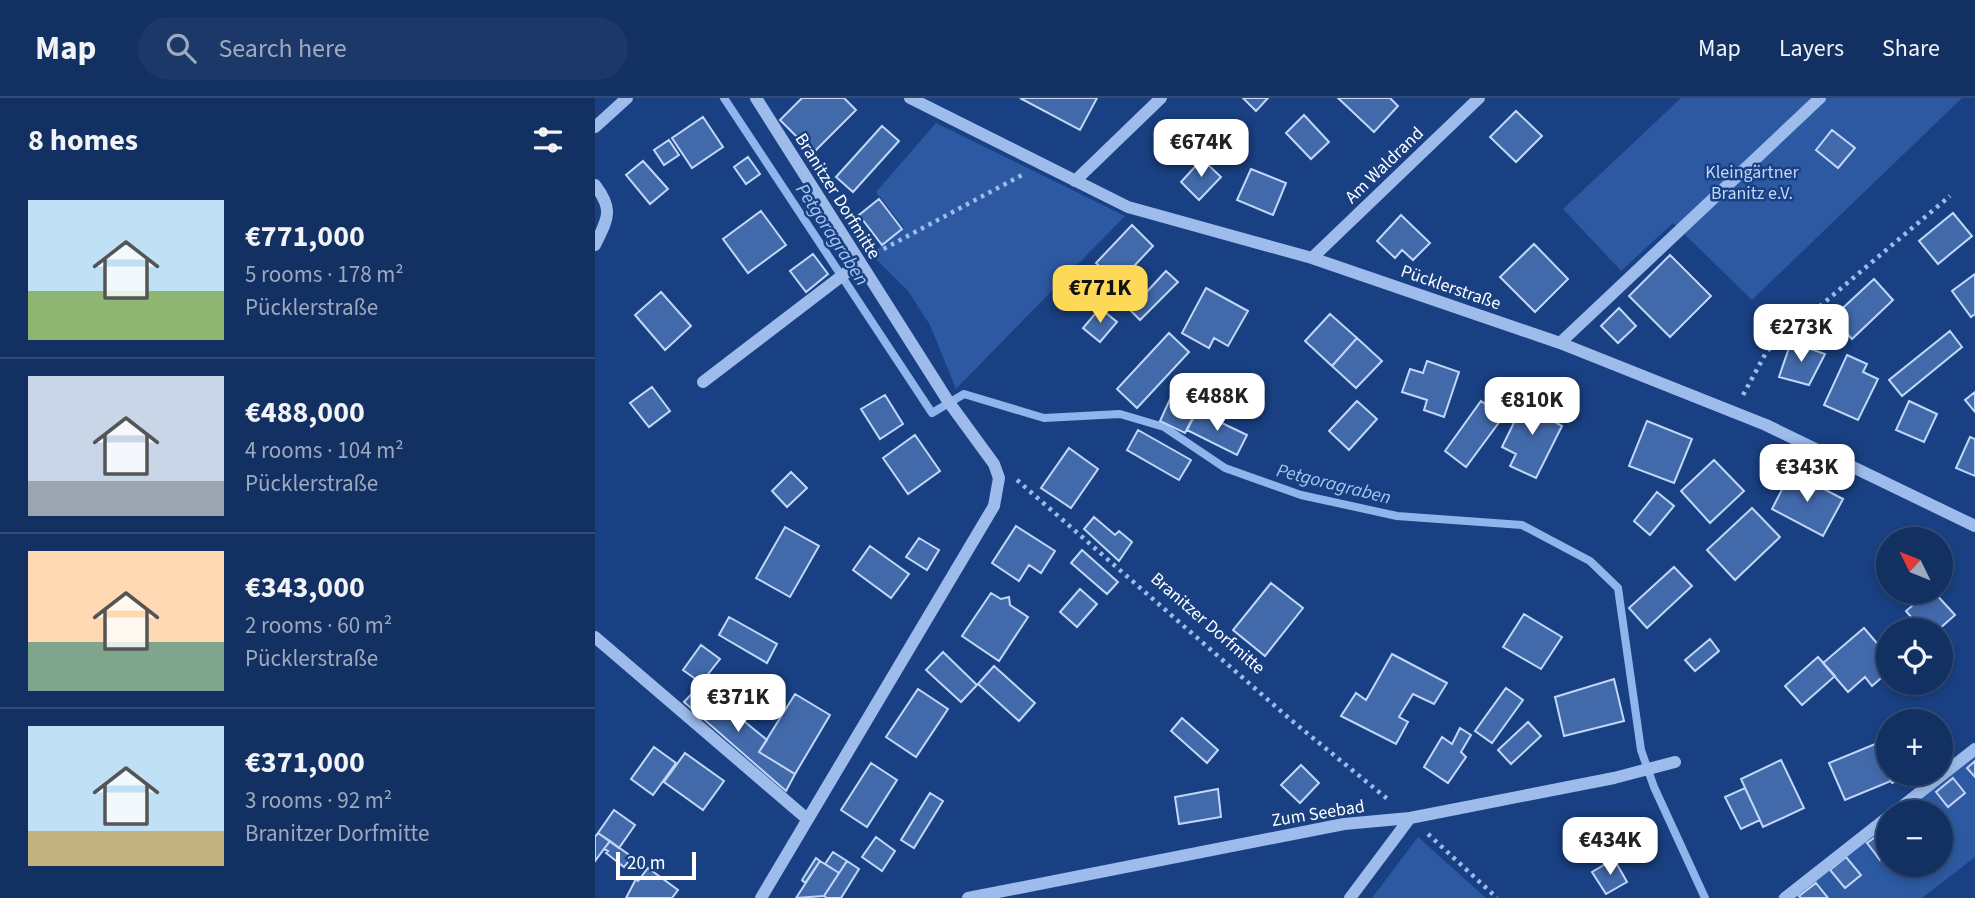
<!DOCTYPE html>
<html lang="en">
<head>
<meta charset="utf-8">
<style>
  :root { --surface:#133062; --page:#1c3868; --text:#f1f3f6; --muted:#9da9be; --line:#324b77; --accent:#fed958 }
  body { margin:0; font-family:"Source Sans 3",sans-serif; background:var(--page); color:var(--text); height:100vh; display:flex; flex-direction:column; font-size:26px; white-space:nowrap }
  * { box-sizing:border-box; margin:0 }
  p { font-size:23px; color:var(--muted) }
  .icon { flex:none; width:38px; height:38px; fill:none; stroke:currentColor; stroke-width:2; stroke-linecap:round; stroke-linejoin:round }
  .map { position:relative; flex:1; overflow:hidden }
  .side { display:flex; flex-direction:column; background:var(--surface); width:595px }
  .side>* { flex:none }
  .needle { width:46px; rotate:313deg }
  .buttons { position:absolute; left:1281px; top:429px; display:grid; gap:14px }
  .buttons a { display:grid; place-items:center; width:77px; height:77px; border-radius:50%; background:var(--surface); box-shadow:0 4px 10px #0003,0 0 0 2px var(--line); font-size:35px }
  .scale { position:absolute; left:21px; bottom:18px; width:80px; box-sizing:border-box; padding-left:7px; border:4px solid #fff; border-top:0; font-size:19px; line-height:24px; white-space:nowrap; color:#fff; -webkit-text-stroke:5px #194082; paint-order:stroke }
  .price { position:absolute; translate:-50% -60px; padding:0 16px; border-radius:14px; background:#fff; color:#222; font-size:23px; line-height:46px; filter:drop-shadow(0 2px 4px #0008) }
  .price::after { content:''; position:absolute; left:50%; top:42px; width:21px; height:16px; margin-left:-10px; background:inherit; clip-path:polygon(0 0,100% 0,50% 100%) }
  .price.current { background:var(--accent); color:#111 }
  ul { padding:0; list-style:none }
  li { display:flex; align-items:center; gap:21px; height:175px; padding:0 28px }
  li+li { border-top:2px solid var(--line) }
  li span { display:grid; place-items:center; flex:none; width:196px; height:140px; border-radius:0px; color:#555 }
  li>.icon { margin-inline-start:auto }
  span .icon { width:84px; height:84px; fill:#fffc; stroke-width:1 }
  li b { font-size:30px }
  h2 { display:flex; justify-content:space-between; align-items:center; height:84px; padding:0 28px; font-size:30px }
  header { display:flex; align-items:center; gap:42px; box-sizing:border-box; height:98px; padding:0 35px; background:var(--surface); border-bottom:2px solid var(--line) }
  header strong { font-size:33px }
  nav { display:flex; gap:38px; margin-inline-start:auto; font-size:24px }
  .search { width:490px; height:63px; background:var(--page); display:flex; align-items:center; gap:18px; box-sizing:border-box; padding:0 24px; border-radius:38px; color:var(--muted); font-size:26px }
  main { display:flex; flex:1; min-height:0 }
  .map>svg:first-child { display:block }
</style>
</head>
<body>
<header>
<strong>Map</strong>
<div class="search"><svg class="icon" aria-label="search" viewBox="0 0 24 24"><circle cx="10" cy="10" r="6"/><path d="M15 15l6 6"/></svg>Search here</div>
<nav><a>Map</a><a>Layers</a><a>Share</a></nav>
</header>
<main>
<section class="side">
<h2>8 homes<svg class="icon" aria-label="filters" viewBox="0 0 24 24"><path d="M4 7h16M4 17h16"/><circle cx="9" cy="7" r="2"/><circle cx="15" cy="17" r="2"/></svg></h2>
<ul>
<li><span style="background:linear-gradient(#bfe0f5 65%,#8fb573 0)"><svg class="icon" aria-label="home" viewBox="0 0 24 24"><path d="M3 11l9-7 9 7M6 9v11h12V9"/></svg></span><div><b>€771,000</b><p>5 rooms · 178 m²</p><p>Pücklerstraße</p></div></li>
<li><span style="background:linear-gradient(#c9d6e8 75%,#9aa5b1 0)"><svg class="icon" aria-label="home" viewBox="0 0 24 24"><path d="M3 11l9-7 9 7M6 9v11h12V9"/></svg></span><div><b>€488,000</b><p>4 rooms · 104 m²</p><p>Pücklerstraße</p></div></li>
<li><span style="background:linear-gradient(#ffd9b3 65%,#7fa58c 0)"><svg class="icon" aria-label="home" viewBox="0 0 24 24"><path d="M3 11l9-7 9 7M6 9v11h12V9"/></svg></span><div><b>€343,000</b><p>2 rooms · 60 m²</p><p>Pücklerstraße</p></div></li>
<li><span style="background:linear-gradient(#bfe0f5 75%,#c2b280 0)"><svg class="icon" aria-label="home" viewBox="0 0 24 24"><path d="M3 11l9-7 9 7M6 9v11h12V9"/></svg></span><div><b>€371,000</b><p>3 rooms · 92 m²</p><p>Branitzer Dorfmitte</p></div></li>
</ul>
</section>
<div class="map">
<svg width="1380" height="800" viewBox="0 0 1380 800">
  <rect width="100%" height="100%" fill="#194082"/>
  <path fill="#2c59a1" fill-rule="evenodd" d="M1086,0H1367L1157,202L1078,125L1026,173L968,111Z
    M341,25L530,118L361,291L335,227L313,193L276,156L309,130L281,94Z
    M1380,644V759L1327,800H1181ZM1293,714H1346V766H1293Z
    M823,739L891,800H777Z"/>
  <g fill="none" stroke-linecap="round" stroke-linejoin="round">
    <path stroke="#90b5ed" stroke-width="8" d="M129,0L337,315L369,296L449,320L525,316L569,329L630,370L706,397L802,418L927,427L995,463L1023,490L1046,652L1059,689L1110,800"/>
  </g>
  <path fill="#426aab" stroke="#c2d7f8" stroke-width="2" d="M207,0H249L261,12L218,55L185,22Z
    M425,0H502L485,32Z
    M648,0H673L661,13Z
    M743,0H795L803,8L779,34Z
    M921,13L947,38L921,64L895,39Z
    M709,17L734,44L716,61L691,35Z
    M108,19L128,49L97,70L77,40Z
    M287,28L304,43L258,94L241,79Z
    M1237,32L1260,50L1243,70L1221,52Z
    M74,42L84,57L69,67L59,52Z
    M153,59L165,76L151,86L139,69Z
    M607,61L626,79L604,102L586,84Z
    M48,63L73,91L55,106L31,77Z
    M656,71L691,85L678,117L642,102Z
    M284,101L307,131L287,147L264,117Z
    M166,113L191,147L153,175L128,141Z
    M1358,115L1377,138L1343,166L1324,143Z
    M806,117L835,145L818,162L807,152L800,160L782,143Z
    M537,127L558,148L523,185L501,165Z
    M939,146L973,181L940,214L905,179Z
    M218,156L233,176L211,194L195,173Z
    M1075,157L1116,198L1075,239L1034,198Z
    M571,173L583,184L545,222L535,212Z
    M1380,176V216L1376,219L1357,193Z
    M1279,181L1298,202L1257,241L1237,220Z
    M611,190L653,213L633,248L619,240L614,250L587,235Z
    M66,194L96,228L70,252L40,217Z
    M505,210L522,224L505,244L488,230Z
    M1024,210L1041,228L1023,245L1006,228Z
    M735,216L762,240L737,268L710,243Z
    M1237,220L1245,230L1220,250L1206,244Z
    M1355,233L1367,249L1307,298L1294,282Z
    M574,235L594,254L542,310L522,291Z
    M762,240L787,263L761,290L737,268Z
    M1196,244L1230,256L1214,287L1184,279Z
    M1252,257L1272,266L1268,274L1283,281L1263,322L1229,307Z
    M832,263L864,274L849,319L829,312L832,302L807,294L815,271L828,275Z
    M57,289L75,313L54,329L35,305Z
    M1380,294V314L1370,302Z
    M290,297L308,326L285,341L266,311Z
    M932,298L961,312L956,322L967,328L941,380L915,368L921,356L907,349Z
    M576,299L602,311L590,335L565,323Z
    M762,303L782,321L754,352L734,333Z
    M886,303L908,319L871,369L850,353Z
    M1314,303L1342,316L1329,344L1301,332Z
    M602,313L652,337L642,357L592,332Z
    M1052,323L1097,341L1079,385L1034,368Z
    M543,332L596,362L584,382L532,352Z
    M320,337L345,373L313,396L288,360Z
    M1375,339L1380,341V378L1361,370Z
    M474,350L503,371L476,410L446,390Z
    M1119,362L1149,393L1115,425L1086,393Z
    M196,374L212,390L192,409L177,393Z
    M1196,374L1248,401L1228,438L1177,411Z
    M1062,394L1079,408L1055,437L1039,423Z
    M1157,410L1185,439L1140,482L1112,452Z
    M499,419L520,437L524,433L537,444L524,463L489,431Z
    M421,428L460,453L446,475L434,467L424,483L397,465Z
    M190,429L224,448L195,499L161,480Z
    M324,440L344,452L332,472L311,459Z
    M275,448L314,476L296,500L258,472Z
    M487,452L523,484L512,496L476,465Z
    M1079,469L1097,488L1052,530L1034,510Z
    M676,485L708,510L670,558L638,532Z
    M485,491L502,506L482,529L465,514Z
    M1333,494H1339L1360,517L1343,532H1327L1311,513Z
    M396,495L406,501L414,499L415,507L433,519L404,563L367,538Z
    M929,516L967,539L946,571L908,549Z
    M134,519L182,546L172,565L124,537Z
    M1269,530L1293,558V574L1277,588L1270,579L1253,594L1228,565Z
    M1115,541L1124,553L1100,573L1090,562Z
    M106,547L125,561L106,585L88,572Z
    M348,554L382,587L366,604L331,572Z
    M797,556L852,585L839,606L818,596L804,619L813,624L801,646L746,618L761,595L771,602Z
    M1223,559L1240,578L1207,607L1190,588Z
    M399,568L440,605L424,623L383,586Z
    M1019,581L1029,623L969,638L960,599Z
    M105,587L172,642L164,654L200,676L191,693L89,604Z
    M911,590L928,602L897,645L880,633Z
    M323,591L353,611L321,659L291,639Z
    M200,596L235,617L200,676L164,654Z
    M587,620L623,652L612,665L576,633Z
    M933,624L946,638L916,666L903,652Z
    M865,630L876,637L866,654L871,659L853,685L829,669L847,639L857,646Z
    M1280,646L1296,683L1250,702L1234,665Z
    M59,649L81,665L58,697L36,681Z
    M90,655L129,683L108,712L69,684Z
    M1186,662L1209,710L1168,729L1146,681Z
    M1380,663V679L1372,670Z
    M276,665L302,682L272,729L246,712Z
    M706,667L724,685L705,705L686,687Z
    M1294,676H1321L1297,685Z
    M1358,680L1370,695L1353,709L1341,694Z
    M1150,690L1165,722L1146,731L1130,699Z
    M623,691L626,719L584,726L580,699Z
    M335,695L348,703L319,750L306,742Z
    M19,712L40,727L24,750L3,735Z
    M3,735L15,743L0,763V739Z
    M1286,735L1293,744V755L1285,762L1272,745Z
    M281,739L300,753L287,773L267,759Z
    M15,743L37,759L29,769L11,755L13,753L9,751Z
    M238,754L252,763L244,775L230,766Z
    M1251,759L1266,777L1250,790L1235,772Z
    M221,760L225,763L210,785L207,782Z
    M1019,761L1032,784L1011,796L997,774Z
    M225,763L244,775L229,798L201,800Z
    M252,763L264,771L246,800H232L229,798Z
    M53,770L83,792L77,800H31L41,781L43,783Z
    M1221,785L1233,800H1206L1204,798Z"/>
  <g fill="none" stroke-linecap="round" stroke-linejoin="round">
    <path stroke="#9dbbeb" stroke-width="4.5" stroke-dasharray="3.5 5" stroke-linecap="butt" d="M281,155L427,77
      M1148,297L1172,253L1355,98
      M422,382L696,622L795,703
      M833,736L902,800"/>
    <path stroke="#9dbbeb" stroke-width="12" d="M161,0L353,303L399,366L404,380L399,408L166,800
      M315,0L533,109L717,160L965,245L1171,327L1380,428
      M0,29L32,0
      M480,83L566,0
      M0,87C19,112 13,120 0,147
      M717,160L884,0
      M965,245L1225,0
      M108,284L265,164
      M0,539L211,720
      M1300,714L1380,651
      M373,800L749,726L815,720L1019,680L1080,664
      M755,800L815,720
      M1190,800L1293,719"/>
  </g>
  <g text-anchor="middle" stroke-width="5" stroke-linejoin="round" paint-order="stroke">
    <g font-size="18" fill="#fff" stroke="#194082">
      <text transform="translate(789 67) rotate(-44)" y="6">Am Waldrand</text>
      <text transform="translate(243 98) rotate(58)" y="6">Branitzer Dorfmitte</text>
      <text transform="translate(856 189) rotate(19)" y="6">Pücklerstraße</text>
      <text transform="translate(613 525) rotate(41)" y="6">Branitzer Dorfmitte</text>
      <text transform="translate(723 715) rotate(-9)" y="6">Zum Seebad</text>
    </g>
    <g font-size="18" fill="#c2d7f8" stroke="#194082">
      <text x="1157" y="80">Kleingärtner<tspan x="1157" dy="21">Branitz e.V.</tspan></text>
    </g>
    <g font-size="19" font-style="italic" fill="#a8c6f3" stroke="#194082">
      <text transform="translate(238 136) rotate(57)" y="7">Petgoragraben</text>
      <text transform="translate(739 385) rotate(14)" y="7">Petgoragraben</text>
    </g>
  </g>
</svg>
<div class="buttons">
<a><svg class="needle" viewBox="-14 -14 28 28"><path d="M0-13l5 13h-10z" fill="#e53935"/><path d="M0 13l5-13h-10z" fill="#9da9be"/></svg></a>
<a><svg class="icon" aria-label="locate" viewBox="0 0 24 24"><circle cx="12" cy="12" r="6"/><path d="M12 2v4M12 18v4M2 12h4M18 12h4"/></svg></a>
<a>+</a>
<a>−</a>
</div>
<div class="scale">20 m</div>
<b class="price" style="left:606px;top:81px">€674K</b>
<b class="price current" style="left:505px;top:227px">€771K</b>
<b class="price" style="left:1206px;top:266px">€273K</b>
<b class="price" style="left:622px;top:335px">€488K</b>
<b class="price" style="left:937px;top:339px">€810K</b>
<b class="price" style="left:1212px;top:406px">€343K</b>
<b class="price" style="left:143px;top:636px">€371K</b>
<b class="price" style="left:1015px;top:779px">€434K</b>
</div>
</main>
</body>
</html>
